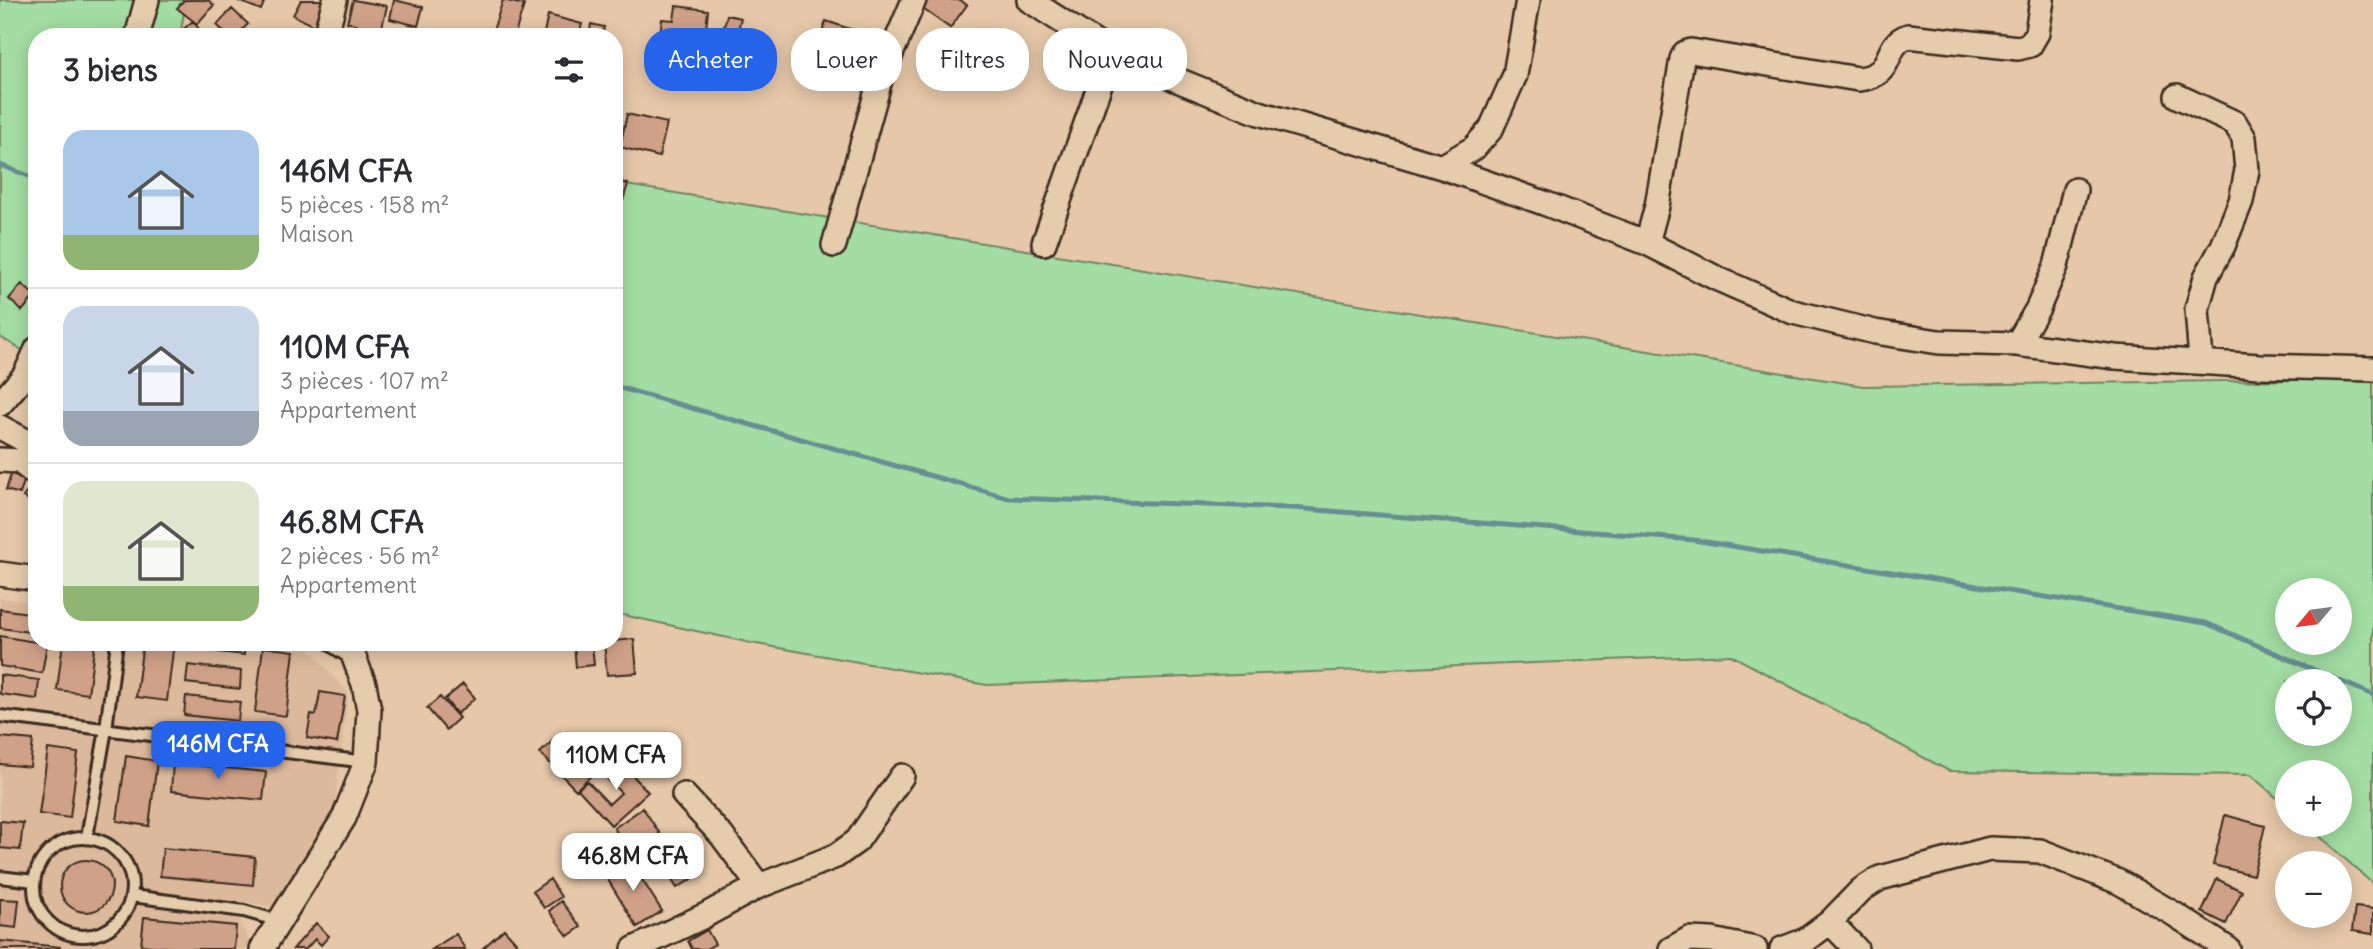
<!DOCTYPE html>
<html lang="fr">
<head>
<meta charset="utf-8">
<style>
  :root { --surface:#fff; --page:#f2f2f3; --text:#2b2b33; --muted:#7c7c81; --line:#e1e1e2; --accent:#2563eb }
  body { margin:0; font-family:Delius,sans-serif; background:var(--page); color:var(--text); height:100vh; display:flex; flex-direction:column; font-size:26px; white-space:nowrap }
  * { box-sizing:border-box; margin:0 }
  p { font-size:23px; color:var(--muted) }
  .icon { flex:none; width:38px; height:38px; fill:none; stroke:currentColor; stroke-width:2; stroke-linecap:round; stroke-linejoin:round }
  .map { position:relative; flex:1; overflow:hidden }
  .drawer { position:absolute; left:28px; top:28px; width:595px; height:623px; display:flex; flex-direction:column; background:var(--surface); border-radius:28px; box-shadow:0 4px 18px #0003 }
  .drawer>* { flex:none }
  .top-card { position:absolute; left:644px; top:28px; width:665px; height:63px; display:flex; gap:14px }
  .needle { width:46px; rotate:241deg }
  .buttons { position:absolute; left:2275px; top:578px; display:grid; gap:14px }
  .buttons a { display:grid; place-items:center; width:77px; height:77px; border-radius:50%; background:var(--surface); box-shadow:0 4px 18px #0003; font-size:35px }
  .price { position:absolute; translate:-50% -60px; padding:0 16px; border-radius:14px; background:#fff; color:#222; font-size:23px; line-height:46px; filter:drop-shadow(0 2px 4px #0008) }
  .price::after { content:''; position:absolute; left:50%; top:42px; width:21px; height:16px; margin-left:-10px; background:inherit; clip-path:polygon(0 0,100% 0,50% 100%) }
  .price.selected { background:var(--accent); color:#fff }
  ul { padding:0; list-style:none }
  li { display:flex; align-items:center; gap:21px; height:175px; padding:0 35px }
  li+li { border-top:2px solid var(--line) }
  li span { display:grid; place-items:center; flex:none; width:196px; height:140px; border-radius:21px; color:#555 }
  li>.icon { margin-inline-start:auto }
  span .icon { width:84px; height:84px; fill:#fffc; stroke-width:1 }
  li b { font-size:30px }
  h2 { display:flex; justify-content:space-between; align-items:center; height:84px; padding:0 35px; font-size:30px }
  .pill { padding:0 24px; border-radius:28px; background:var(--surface); box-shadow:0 4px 18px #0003; font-size:24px; line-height:63px }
  .pill.selected { background:var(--accent); color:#fff }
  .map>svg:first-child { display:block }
</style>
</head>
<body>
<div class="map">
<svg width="2373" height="949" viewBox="0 0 2373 949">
  <rect width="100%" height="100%" fill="#e6c7a9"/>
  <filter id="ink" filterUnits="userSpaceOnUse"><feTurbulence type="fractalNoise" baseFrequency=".0143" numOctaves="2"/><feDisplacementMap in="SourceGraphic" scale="14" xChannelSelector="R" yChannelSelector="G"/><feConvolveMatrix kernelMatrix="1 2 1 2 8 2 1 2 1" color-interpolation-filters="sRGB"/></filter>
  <g filter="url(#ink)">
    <path fill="#dcb99c" d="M0,598L37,603V642H303L348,693L334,811L274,907L246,902L240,924L250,942L246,949H0Z"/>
    <path fill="#a3dda3" stroke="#6f8460" stroke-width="2" fill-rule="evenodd" d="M0,0H186L180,37H37V359L0,337Z
      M614,183L1863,386L2373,379V884L2306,824H2340V772H2287V807L2251,775L1949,771L1731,655L987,685L751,643L614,613ZM2287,590H2340V642H2287ZM2287,681H2340V733H2287Z"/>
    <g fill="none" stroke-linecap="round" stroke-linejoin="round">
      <path stroke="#668e93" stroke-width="5" d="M0,165L37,179
        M614,386L1009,498L1292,508L1694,540L2206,623L2340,681
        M2340,681L2373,695"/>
    </g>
    <path fill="#d0a189" stroke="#3b2a1e" stroke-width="2" d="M184,0H208L214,5L197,24L177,8Z
      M236,0H265L261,10Z
      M301,0H320L333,7L321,30L293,15Z
      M353,0L387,6L381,31L347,22Z
      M394,0L423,7L418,26L390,19Z
      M503,0L524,5L514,37H491Z
      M925,0H960L967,5L950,28L920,7Z
      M676,6L708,10L704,49L710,50L707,70L686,67L687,55L658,52L662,19L674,20Z
      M232,9L248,24L235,37H229L217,25Z
      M548,15L582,24L579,37H543Z
      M727,15L741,18L734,46L720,43Z
      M193,21L202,33L198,37H174Z
      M826,21L880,39L867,79L813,61Z
      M591,24L604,27L602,37H589Z
      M811,61L829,69L825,78L807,70Z
      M627,114L667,123L659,157L620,147Z
      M614,180L628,184L623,200L614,197Z
      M22,284L35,296L22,311L9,299Z
      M11,474L25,478L20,494L6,490Z
      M37,479V507L23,497Z
      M0,609L37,614V633L0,628Z
      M0,636L47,644L42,673L0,666Z
      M634,639L637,673L607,675L604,642Z
      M63,642H95L88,694L57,690Z
      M143,642H174L167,701L136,697Z
      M191,642H245L244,655L191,649Z
      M592,643L594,665L576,667L574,645Z
      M263,647L294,651L286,716L255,712Z
      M188,665L241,671L240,689L186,683Z
      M0,675L39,680L37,699L0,694Z
      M463,684L475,698L457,714L445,699Z
      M320,692L345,696L337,743L307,738L311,714L316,715Z
      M186,696L240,702L238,721L184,715Z
      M440,697L459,718L446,730L427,708Z
      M561,733L597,770L576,790L540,753Z
      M0,737L33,740L30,767L0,764Z
      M48,749L78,753L70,818L39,814Z
      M126,756L157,761L149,826L117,821Z
      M617,758L648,792L611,825L578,789L587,781L609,804L621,793L601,772Z
      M173,763L266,772L263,800L171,791Z
      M643,808L660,834L631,854L614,828Z
      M2225,815L2265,826L2253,875L2213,865Z
      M0,821L23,823L20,850L0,848Z
      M163,848L255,857L253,885L160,876Z
      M677,856L692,879L677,888L662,865Z
      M629,859L662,911L637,927L605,875Z
      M60 886a26 26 0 1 1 52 0a26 26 0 1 1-52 0Z
      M550,879L561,897L544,908L533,891Z
      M2217,879L2242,891L2226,924L2202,912Z
      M0,899L19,900L16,928L0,926Z
      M561,901L581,927L568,936L549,911Z
      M2355,907L2373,909V934L2352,931Z
      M144,917L236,926L234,949H184L141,945Z
      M316,923L329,936L321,945L315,939L306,949H293Z
      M504,929L522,949H482Z
      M707,930L715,944L706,949H692L688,941Z
      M456,934L465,949H432Z
      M0,941L60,947V949H0Z"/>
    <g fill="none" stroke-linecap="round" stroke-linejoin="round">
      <g stroke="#3b2a1e" stroke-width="16">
        <path id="lane" d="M0,716L366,762
          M87,837L106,729L117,642
          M34 887a49 49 0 1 1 98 0a49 49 0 1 1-98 0Z
          M0,877L34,881
          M132,896L244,911L279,921"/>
      </g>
      <g stroke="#3b2a1e" stroke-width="28">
        <path id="street" d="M1029,0L1111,53L1259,113L1442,167L1544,203L1647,243L1718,279L1793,312L1875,332L1939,342L2017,344L2115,357L2260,366L2373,369
          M137,37L147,0
          M325,37L335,0
          M2177,96L2235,123L2244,138L2247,170L2241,201L2223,246L2206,277L2197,309L2201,360
          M1442,167L1474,148L1491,129L1515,75L1528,0
          M1044,243L1111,53
          M1647,243L1657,206L1682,59L1685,53L1691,51L1858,79C1897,76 1881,45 1908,36L2018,48L2030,45L2037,33L2042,0
          M834,245L880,80L914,0
          M2017,344L2038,308L2056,266L2075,190
          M0,404L25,375L37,349
          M0,427L37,447
          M0,460L19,461L37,475
          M0,574L37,579
          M684,795L722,836L759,886
          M1830,922L1856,949
          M262,949L344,818L366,762L369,710L364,684L352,652L337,642
          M634,949L704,916L759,886L836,856L857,841L902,776
          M1671,949L1689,939L1712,940L1755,949
          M1782,949L1806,940L1830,922L1861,890L1880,878L1990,849L2040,851L2119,882L2174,914L2228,949"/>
      </g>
      <use href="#lane" stroke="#e5ccad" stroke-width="10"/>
      <use href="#street" stroke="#e5ccad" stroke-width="23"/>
    </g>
  </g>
</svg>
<div class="buttons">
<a><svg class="needle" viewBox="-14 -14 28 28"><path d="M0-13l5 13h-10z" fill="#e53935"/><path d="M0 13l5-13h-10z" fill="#7c7c81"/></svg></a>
<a><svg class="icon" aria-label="locate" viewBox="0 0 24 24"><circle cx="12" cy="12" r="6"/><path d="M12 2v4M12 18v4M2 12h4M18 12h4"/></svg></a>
<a>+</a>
<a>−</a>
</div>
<b class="price selected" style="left:218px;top:781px">146M CFA</b>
<b class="price" style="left:616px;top:792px">110M CFA</b>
<b class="price" style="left:633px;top:893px">46.8M CFA</b>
<div class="top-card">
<a class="pill selected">Acheter</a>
<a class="pill">Louer</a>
<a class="pill">Filtres</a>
<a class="pill">Nouveau</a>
</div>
<section class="drawer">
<h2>3 biens<svg class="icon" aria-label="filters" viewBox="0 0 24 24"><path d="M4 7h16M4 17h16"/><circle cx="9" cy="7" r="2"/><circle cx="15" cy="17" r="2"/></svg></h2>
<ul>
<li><span style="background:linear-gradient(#a9c7e8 75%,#8fb573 0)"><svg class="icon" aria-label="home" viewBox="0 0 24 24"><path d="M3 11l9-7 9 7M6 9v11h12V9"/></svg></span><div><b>146M CFA</b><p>5 pièces · 158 m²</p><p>Maison</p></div></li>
<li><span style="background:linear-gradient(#c9d6e8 75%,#9aa5b1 0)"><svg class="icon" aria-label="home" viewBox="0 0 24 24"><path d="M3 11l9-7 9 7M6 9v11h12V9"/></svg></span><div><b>110M CFA</b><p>3 pièces · 107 m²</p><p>Appartement</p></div></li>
<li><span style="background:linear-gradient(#dfe7d0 75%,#8fb573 0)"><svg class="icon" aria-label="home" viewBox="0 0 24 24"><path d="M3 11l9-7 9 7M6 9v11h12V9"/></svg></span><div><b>46.8M CFA</b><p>2 pièces · 56 m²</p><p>Appartement</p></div></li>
</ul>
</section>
</div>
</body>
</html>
